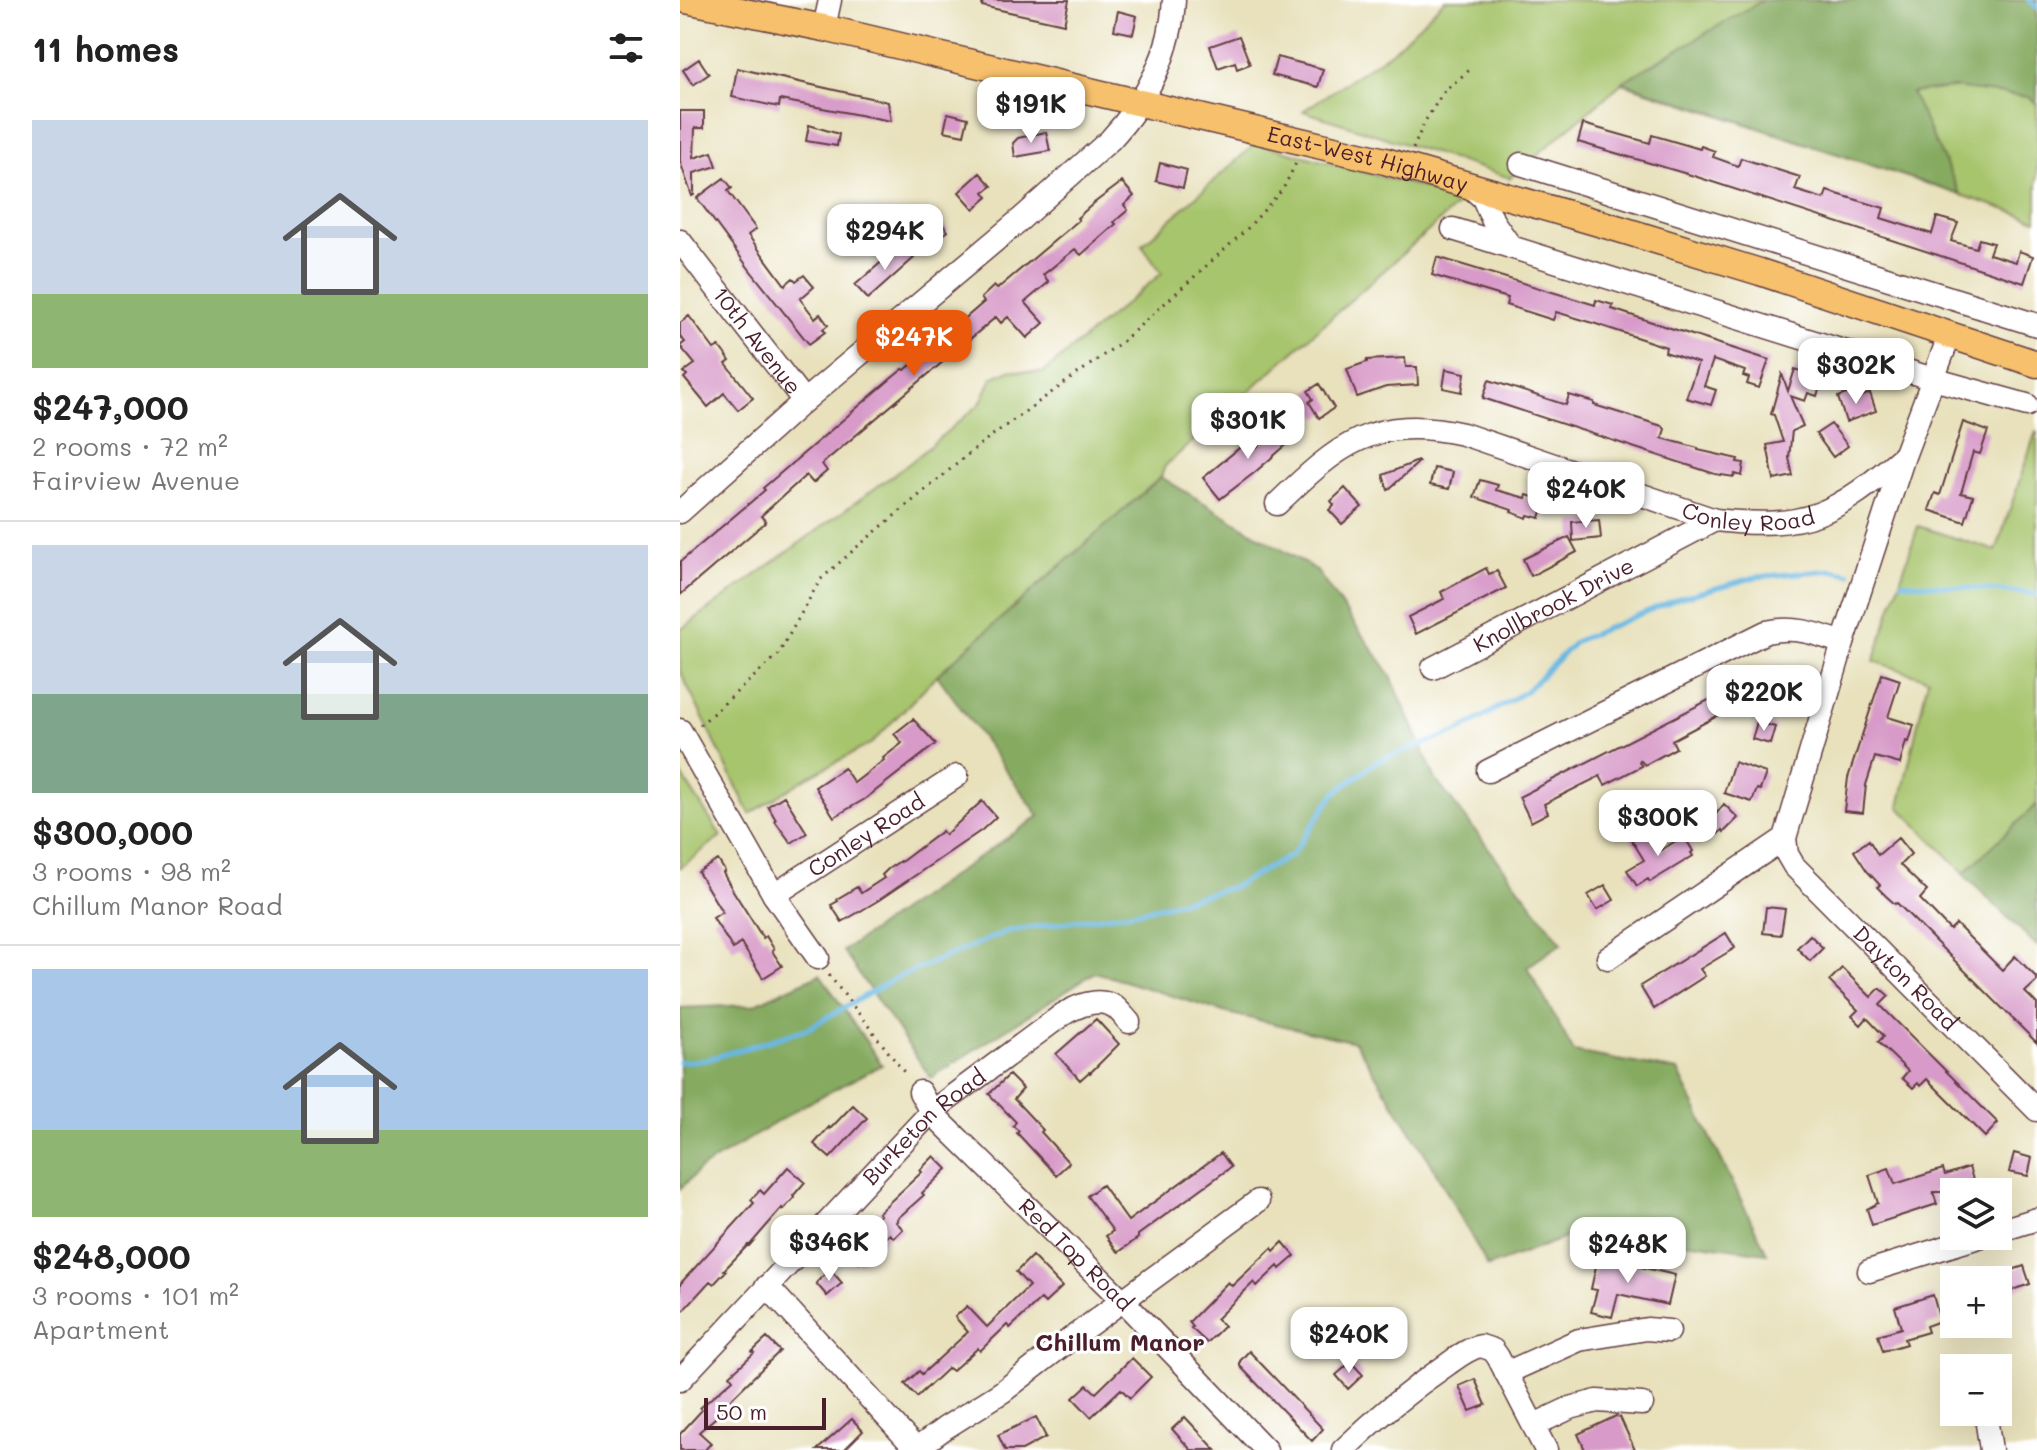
<!DOCTYPE html>
<html lang="en">
<head>
<meta charset="utf-8">
<style>
  :root { --surface:#fff; --page:#f6f6f6; --text:#222; --muted:#767676; --line:#e0e0e0; --accent:#ea580c }
  body { margin:0; font-family:Mali,sans-serif; background:var(--page); color:var(--text); height:100vh; display:flex; flex-direction:column; font-size:30px; white-space:nowrap }
  * { box-sizing:border-box; margin:0 }
  p { font-size:26px; color:var(--muted) }
  .icon { flex:none; width:44px; height:44px; fill:none; stroke:currentColor; stroke-width:2; stroke-linecap:round; stroke-linejoin:round }
  .map { position:relative; flex:1; overflow:hidden }
  .drawer { display:flex; flex-direction:column; background:var(--surface); width:680px }
  .drawer>* { flex:none }
  .buttons { position:absolute; left:1260px; top:1178px; display:grid; gap:16px }
  .buttons a { display:grid; place-items:center; width:72px; height:72px; border-radius:0px; background:var(--surface); box-shadow:0 8px 32px #0002; font-size:40px }
  .scale { position:absolute; left:24px; bottom:20px; width:122px; box-sizing:border-box; padding-left:8px; border:4px solid #4a1f2b; border-top:0; font-size:22px; line-height:28px; white-space:nowrap; color:#4a1f2b; -webkit-text-stroke:6px #fff; paint-order:stroke }
  .price { position:absolute; translate:-50% -68px; padding:0 18px; border-radius:16px; background:#fff; color:#222; font-size:26px; line-height:52px; filter:drop-shadow(0 2px 4px #0008) }
  .price::after { content:''; position:absolute; left:50%; top:48px; width:24px; height:18px; margin-left:-12px; background:inherit; clip-path:polygon(0 0,100% 0,50% 100%) }
  .price.on { background:var(--accent); color:#fff }
  ul { padding:0; list-style:none }
  li { display:grid; align-content:center; gap:16px; height:424px; padding:0 32px }
  li+li { border-top:2px solid var(--line) }
  li span { display:grid; place-items:center; height:248px; border-radius:0px; color:#555 }
  li>.icon { margin-inline-start:auto }
  span .icon { width:144px; height:144px; fill:#fffc; stroke-width:1 }
  li b { font-size:34px }
  h2 { display:flex; justify-content:space-between; align-items:center; height:96px; padding:0 32px; font-size:34px }
  main { display:flex; flex:1; min-height:0 }
  .map>svg:first-child { display:block }
</style>
</head>
<body>
<main>
<section class="drawer">
<h2>11 homes<svg class="icon" aria-label="filters" viewBox="0 0 24 24"><path d="M4 7h16M4 17h16"/><circle cx="9" cy="7" r="2"/><circle cx="15" cy="17" r="2"/></svg></h2>
<ul>
<li><span style="background:linear-gradient(#c9d6e8 70%,#8fb573 0)"><svg class="icon" aria-label="home" viewBox="0 0 24 24"><path d="M3 11l9-7 9 7M6 9v11h12V9"/></svg></span><div><b>$247,000</b><p>2 rooms · 72 m²</p><p>Fairview Avenue</p></div></li>
<li><span style="background:linear-gradient(#c9d6e8 60%,#7fa58c 0)"><svg class="icon" aria-label="home" viewBox="0 0 24 24"><path d="M3 11l9-7 9 7M6 9v11h12V9"/></svg></span><div><b>$300,000</b><p>3 rooms · 98 m²</p><p>Chillum Manor Road</p></div></li>
<li><span style="background:linear-gradient(#a9c7e8 65%,#8fb573 0)"><svg class="icon" aria-label="home" viewBox="0 0 24 24"><path d="M3 11l9-7 9 7M6 9v11h12V9"/></svg></span><div><b>$248,000</b><p>3 rooms · 101 m²</p><p>Apartment</p></div></li>
</ul>
</section>
<div class="map">
<svg width="1357" height="1450" viewBox="0 0 1357 1450">
  <rect width="100%" height="100%" fill="#fff"/>
  <filter id="ink" filterUnits="userSpaceOnUse"><feTurbulence type="fractalNoise" baseFrequency=".0125" numOctaves="2"/><feDisplacementMap in="SourceGraphic" scale="16" xChannelSelector="R" yChannelSelector="G"/><feConvolveMatrix kernelMatrix="1 2 1 2 8 2 1 2 1" color-interpolation-filters="sRGB"/></filter>
  <filter id="wash" filterUnits="userSpaceOnUse"><feTurbulence type="fractalNoise" baseFrequency=".006" numOctaves="4" result="noise"/><feDisplacementMap in="SourceGraphic" scale="32" xChannelSelector="R" yChannelSelector="G"/><feGaussianBlur stdDeviation="1.8" result="paint"/><feColorMatrix in="noise" values="0 0 0 0 0 0 0 0 0 0 0 0 0 0 0 0 0 1.4 0 .05"/><feComposite in="paint" operator="in"/></filter>
  <g filter="url(#wash)">
    <rect width="100%" height="100%" fill="#e8e1bc"/>
    <path fill="#a7c56d" stroke="#78724c" stroke-width="2" d="M765,0H1083L977,62L1357,0V220L942,83L830,178L623,111L711,52Z
      M576,143L784,199L485,466L481,477L257,675L192,743L128,777L70,814L0,671V630L231,462L300,404L312,378L329,370L363,373L482,273L462,245Z
      M1356,431H1357V946L1219,807L1248,679L1194,661L1238,526L1316,551Z
      M0,772L41,836L0,868Z"/>
    <path fill="#85aa60" stroke="#686446" stroke-width="2" d="M1083,0H1357V104L1349,97L1272,88L1231,93L1281,195L942,82Z
      M481,477L636,570L710,674L756,780L882,943L847,967L894,1052L998,1071L1087,1253L908,1229L808,1267L751,1163L675,1042L547,1013L415,972L251,1078L163,951L359,816L257,675Z
      M1357,804V946L1283,874Z
      M140,974L202,1065L126,1104L19,1170L0,1189V1008L73,1005Z"/>
    <g fill="none" stroke-linecap="round" stroke-linejoin="round">
      <path stroke="#68b7e2" stroke-width="5" d="M1349,0L1357,7
        M1222,582L1357,594
        M0,1062L26,1060L127,1029L216,978L328,931L466,910L553,887L612,855L654,794L697,761L780,731L846,691L896,641L999,598L1076,577L1152,570L1170,574"/>
    </g>
    <g id="blocks">
      <path fill="#d89bc9" d="M303,0H389L384,24L302,6Z
        M438,11L457,16L453,34L434,30Z
        M559,36L570,64L557,69L555,62L538,68L530,46Z
        M597,57L643,69L638,87L592,75Z
        M19,59L29,74L13,85L3,70Z
        M57,68L208,102L211,121L100,100L99,107L52,97Z
        M0,111H24V128H15L14,158L32,152L37,166L14,173V195L12,196L0,161Z
        M268,113L288,118L284,135L264,131Z
        M903,124L970,143L972,135L1020,149L1021,146L1035,151L1033,157L1058,166L1061,158L1104,172L1120,177L1115,190L1144,199L1147,191L1204,208L1201,218L1252,234L1257,217L1278,223L1271,241L1296,248L1299,239L1313,243L1309,254L1336,262L1339,251L1353,256L1344,283L1014,176L898,142Z
        M129,125L159,134L157,146L126,141Z
        M366,132L370,151L335,157L333,143L338,138Z
        M480,163L507,170L503,188L476,181Z
        M300,173L312,186L304,192L308,197L294,209L279,192Z
        M44,178L52,188L48,191L76,229L68,235L105,285L113,278L116,281L124,275L134,287L120,299L135,318L140,314L148,325L143,329L145,332L129,344L70,270L17,198Z
        M442,182L454,196L444,205L448,210L434,222L436,224L401,255L395,249L363,275L369,282L345,302L364,323L347,338L328,317L321,323L316,317L142,464L147,471L133,483L126,475L81,516L86,522L0,595V562L85,490L83,488L151,430L213,377L223,369L225,370L304,302L301,298L314,286L317,289L399,220L397,218L414,203Z
        M256,216L268,231L256,241H251L240,229Z
        M222,244L234,258L188,299L175,285Z
        M757,257L915,305L916,300L933,305L932,309L1089,360L1079,388L1067,384L1069,378L1063,376L1065,371L1033,360L1024,386L1036,390L1031,405L1006,398L1018,363L985,352L986,347L910,322L876,312L873,320L826,305L828,298L752,275Z
        M9,316L34,349L39,346L50,361L46,364L73,398L58,410L44,393L28,407L4,378L7,375L4,372L15,364L0,346L5,342L0,336V323Z
        M725,358L726,367H737L738,385L706,387L677,397L667,369L687,362V360Z
        M766,369L785,373L782,392L763,388Z
        M1115,369L1133,375V377L1142,380L1137,396L1128,393L1125,401L1110,396L1123,426L1112,431L1109,458L1113,476L1094,480L1087,445L1103,442L1094,415L1091,414L1102,374L1108,391Z
        M809,380L886,405L889,395L914,402V405L982,426L985,429L982,438L1018,448V450L1058,459L1057,462L1064,463L1062,476L1055,474L1054,477L1035,474L803,398Z
        M639,384L654,408L639,418L629,402L633,399L628,391Z
        M1172,392L1175,399L1190,393L1196,411L1166,422L1158,397Z
        M607,420L619,434L574,473L540,499L523,478L569,440L576,448Z
        M1283,422L1308,431L1300,454L1293,452L1281,493L1293,496L1285,522L1249,510L1255,493L1260,495Z
        M1151,424L1168,446L1153,457L1136,434Z
        M738,461L739,462L708,490L703,475Z
        M754,468L773,472L769,489L750,485Z
        M800,480L818,485L816,490L846,498L847,495L865,501L860,518L848,515L847,518L831,512L832,510L794,497Z
        M665,488L682,507L662,524L649,510L654,505L651,501Z
        M919,520L921,538L893,541L892,522Z
        M889,537L897,552L851,576L843,559Z
        M806,568L809,574L817,571L826,588L736,634L728,617L764,599L761,592Z
        M1096,666L1110,678L1097,692L1083,680Z
        M1202,674L1220,680L1208,717L1234,725L1229,742L1226,741L1220,764L1195,757L1186,785L1183,813L1164,811L1168,778Z
        M1050,689L1058,705L992,740L996,748L965,765L960,760L959,762L962,766L925,785L920,776L864,804L868,813L851,822L839,797Z
        M233,719L256,744L185,799L154,817L135,787L164,768L174,783L204,760L203,758L221,744L222,743L214,734Z
        M1077,722L1095,727L1090,744L1072,739Z
        M1054,762L1086,773L1080,790L1077,789L1072,802L1044,793Z
        M104,796L127,833L111,843L95,821L96,820L88,806Z
        M302,801L316,817L302,830L199,900L162,922L151,905L158,901L157,899L177,887L181,893L204,878L202,875L208,869L220,861L221,862L262,831L265,835Z
        M1044,804L1058,818L1044,832L1042,830L1038,834L1027,825Z
        M966,829L979,851L1004,836L1013,851L1011,853L1013,856L970,882L968,879L957,886L947,870L964,860L951,839Z
        M1218,838L1231,854L1220,865L1247,891L1240,899L1270,930L1276,924L1322,970L1335,956L1357,978V981L1345,992L1357,1004V1043L1217,903L1215,904L1206,896L1197,887L1200,885L1187,871L1174,851L1189,840L1198,855Z
        M38,860L45,871L43,873L52,889L83,938L86,936L94,949L92,951L102,966L83,978L61,943L53,949L33,918L42,912L18,872Z
        M925,885L934,900L917,910L908,895Z
        M1086,907L1105,909L1101,935L1083,933Z
        M1046,933L1055,948L1020,969L1025,976L974,1009L960,986Z
        M1130,935L1143,948L1130,961L1117,948Z
        M1162,968L1191,997L1200,988L1209,996L1200,1005L1318,1123L1305,1137L1247,1079L1240,1086L1238,1083L1233,1088L1222,1078L1228,1071L1198,1042L1204,1036L1187,1018L1181,1025L1172,1016L1178,1010L1149,981Z
        M416,1019L439,1044L410,1073L409,1072L400,1080L376,1054Z
        M329,1075L343,1089L334,1099L363,1130L361,1132L389,1163L376,1175L337,1133L339,1131L333,1126L336,1122L309,1094Z
        M173,1105L187,1118L150,1158L134,1144L149,1127L150,1129Z
        M541,1153L551,1167L458,1235V1238L439,1252L436,1250L426,1236L433,1231L407,1196L422,1185L448,1221Z
        M1334,1153L1352,1158L1348,1176L1329,1172Z
        M254,1156L267,1169L242,1193L244,1195L217,1219L218,1220L216,1222L223,1229L214,1238L210,1234L179,1263L167,1250L193,1225L191,1223L200,1215L198,1213L242,1172L240,1170Z
        M108,1167L125,1182L113,1196L114,1198L103,1210L102,1208L69,1246L68,1245L44,1270L46,1271L34,1284L30,1281L0,1314V1284L74,1203L71,1200L80,1190L84,1194Z
        M1289,1167L1297,1192H1253L1257,1204L1192,1225L1187,1209L1198,1203L1189,1175L1209,1168L1215,1184L1263,1169L1265,1175Z
        M603,1242L615,1256L600,1269L598,1266L577,1286L574,1282L536,1319L544,1326L528,1342H526L511,1328L513,1327L509,1322L548,1282L552,1286L592,1248L594,1251Z
        M352,1256L382,1287L365,1303L361,1299L330,1328L327,1325L300,1351L298,1348L272,1371L268,1368L237,1397L225,1384L239,1371L242,1374L288,1332L275,1317L287,1306L307,1327L349,1286L336,1272Z
        M918,1257L995,1275L988,1305L938,1294L932,1317L911,1312L917,1290L911,1289Z
        M1344,1266L1350,1284L1332,1290L1326,1272Z
        M150,1269L162,1283L147,1296L136,1283Z
        M1253,1295L1260,1321L1246,1326L1248,1332L1224,1339L1226,1344L1203,1351L1198,1335L1221,1328L1215,1307Z
        M87,1338L100,1351L49,1401L51,1404L19,1432L31,1443L25,1450H0V1434L22,1410L20,1408L53,1379L50,1375L74,1353L72,1352Z
        M569,1351L643,1429L632,1441L560,1366V1361Z
        M452,1358L471,1377L450,1398L441,1389L411,1417L393,1398L407,1385L416,1393Z
        M671,1362L683,1375L668,1389L656,1375Z
        M795,1379L806,1405L790,1411L779,1386Z
        M936,1416L940,1417L955,1450H905L898,1434Z
        M356,1417L366,1437L342,1450H325L318,1435Z
        M505,1417L536,1450H511L492,1429Z
        M172,1419L183,1431L164,1450H137Z"/>
    </g>
  </g>
  <g filter="url(#ink)">
    <use href="#blocks" fill-opacity="0" stroke="#623c41" stroke-width="2"/>
    <g fill="none" stroke-linecap="round" stroke-linejoin="round">
      <g stroke="#623c41" stroke-width="25">
        <g id="minor">
          <path d="M144,28L150,0"/>
          <path d="M841,164L1357,325"/>
          <path d="M789,186L803,198L813,221L831,247"/>
          <path d="M773,229L1253,379L1347,405"/>
          <path id="s1" d="M0,241L124,401"/>
          <path id="s2" d="M597,504C658,445 694,414 783,434L1035,520C1127,530 1155,515 1223,456"/>
          <path d="M0,512L124,401L341,219L430,140C467,100 491,55 494,0"/>
          <path id="s3" d="M753,668L1035,520"/>
          <path d="M0,730L94,895L138,958"/>
          <path d="M808,771L1086,632C1116,626 1134,633 1163,643"/>
          <path id="s4" d="M1105,838L1107,854L1114,866L1357,1110"/>
          <path id="s5" d="M94,895L277,776"/>
          <path d="M928,958L1105,838L1163,643L1224,456L1270,334"/>
          <path id="s6" d="M240,1092L251,1112L443,1301L586,1450"/>
          <path d="M1318,1231L1357,1219"/>
          <path d="M1189,1271L1302,1236"/>
          <path d="M87,1286L237,1450"/>
          <path d="M826,1373L899,1340L967,1329L989,1331"/>
          <path id="s7" d="M0,1380L251,1112L382,1015C397,1006 418,996 435,1007C440,1011 445,1018 449,1022"/>
          <path d="M1307,1424L1311,1450"/>
          <path d="M854,1425L890,1408L917,1401L962,1404"/>
          <path d="M235,1450L265,1428L322,1392L393,1337L578,1201"/>
          <path d="M663,1450C696,1418 730,1390 768,1364C778,1357 789,1348 801,1346L813,1350L818,1357L866,1450"/>
        </g>
      </g>
      <g stroke="#623c41" stroke-width="29">
        <g id="major">
          <path id="s8" d="M6,0L144,28L705,161L936,228L1080,272L1357,364"/>
        </g>
      </g>
      <path stroke="#623c41" stroke-width="3" stroke-dasharray="2 6" stroke-linecap="butt" d="M733,149L744,123L764,91L792,68
        M20,725L98,655L140,580L177,547L303,442L443,341L566,230L603,189L617,161
        M149,975L227,1076"/>
      <use href="#minor" stroke="#fff" stroke-width="22"/>
      <use href="#major" stroke="#f7c06c" stroke-width="26"/>
    </g>
  </g>
  <g text-anchor="middle" stroke-width="6" stroke-linejoin="round" paint-order="stroke">
    <g font-size="22" fill="#4a1f2b" stroke="#fff">
      <text dy="8" stroke="none"><textPath href="#s8" startOffset="700">East-West Highway</textPath></text>
      <text dy="8" stroke="none"><textPath href="#s1" startOffset="126">10th Avenue</textPath></text>
      <text dy="8" stroke="none"><textPath href="#s2" startOffset="510">Conley Road</textPath></text>
      <text dy="8" stroke="none"><textPath href="#s3" startOffset="136">Knollbrook Drive</textPath></text>
      <text dy="8" stroke="none"><textPath href="#s5" startOffset="110">Conley Road</textPath></text>
      <text dy="8" stroke="none"><textPath href="#s4" startOffset="188">Dayton Road</textPath></text>
      <text dy="8" stroke="none"><textPath href="#s7" startOffset="352">Burketon Road</textPath></text>
      <text dy="8" stroke="none"><textPath href="#s6" startOffset="226">Red Top Road</textPath></text>
    </g>
    <g font-size="24" font-weight="bold" fill="#4a1f2b" stroke="#fff">
      <text x="440" y="1351">Chillum Manor</text>
    </g>
  </g>
</svg>
<div class="buttons">
<a><svg class="icon" aria-label="layers" viewBox="0 0 24 24"><path d="M12 4l9 5-9 5-9-5zM3 14l9 5 9-5"/></svg></a>
<a>+</a>
<a>−</a>
</div>
<div class="scale">50 m</div>
<b class="price" style="left:351px;top:145px">$191K</b>
<b class="price" style="left:205px;top:272px">$294K</b>
<b class="price on" style="left:234px;top:378px">$247K</b>
<b class="price" style="left:1176px;top:406px">$302K</b>
<b class="price" style="left:568px;top:461px">$301K</b>
<b class="price" style="left:906px;top:530px">$240K</b>
<b class="price" style="left:1084px;top:733px">$220K</b>
<b class="price" style="left:978px;top:858px">$300K</b>
<b class="price" style="left:149px;top:1283px">$346K</b>
<b class="price" style="left:948px;top:1285px">$248K</b>
<b class="price" style="left:669px;top:1375px">$240K</b>
</div>
</main>
</body>
</html>
